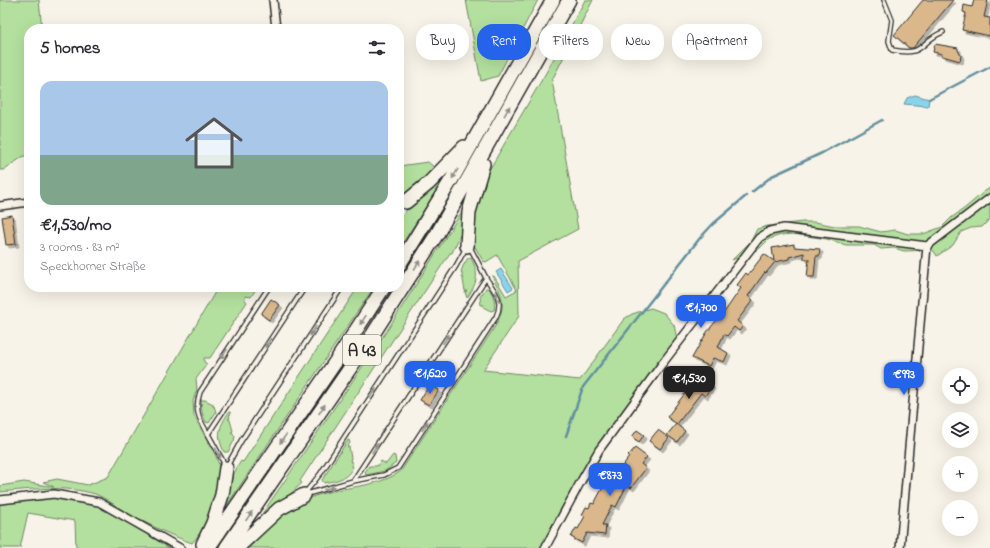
<!DOCTYPE html>
<html lang="en">
<head>
<meta charset="utf-8">
<style>
  :root { --surface:#fff; --page:#f7f7f7; --text:#2b2b33; --muted:#7c7c81; --line:#e1e1e2; --accent:#2563eb }
  body { margin:0; font-family:"Indie Flower",sans-serif; background:var(--page); color:var(--text); height:100vh; display:flex; flex-direction:column; font-size:15px; white-space:nowrap }
  * { box-sizing:border-box; margin:0 }
  p { font-size:13px; color:var(--muted) }
  .icon { flex:none; width:22px; height:22px; fill:none; stroke:currentColor; stroke-width:2; stroke-linecap:round; stroke-linejoin:round }
  .map { position:relative; flex:1; overflow:hidden }
  .drawer { position:absolute; left:24px; top:24px; width:380px; height:268px; display:flex; flex-direction:column; background:var(--surface); border-radius:16px; box-shadow:0 4px 16px #0002 }
  .drawer>* { flex:none }
  .top-card { position:absolute; left:416px; top:24px; width:380px; height:36px; display:flex; gap:8px }
  .fabs { position:absolute; left:942px; top:368px; display:grid; gap:8px }
  .fabs a { display:grid; place-items:center; width:36px; height:36px; border-radius:50%; background:var(--surface); box-shadow:0 4px 16px #0002; font-size:20px }
  .price { position:absolute; translate:-50% -34px; padding:0 9px; border-radius:8px; background:var(--accent); color:#fff; font-size:13px; line-height:26px; filter:drop-shadow(0 1px 2px #0008) }
  .price::after { content:''; position:absolute; left:50%; top:24px; width:12px; height:9px; margin-left:-6px; background:inherit; clip-path:polygon(0 0,100% 0,50% 100%) }
  .price.selected { background:#222; color:#fff }
  ul { padding:0; list-style:none }
  li { display:grid; align-content:center; gap:8px; height:212px; padding:0 16px }
  li+li { border-top:1px solid var(--line) }
  li span { display:grid; place-items:center; height:124px; border-radius:12px; color:#555 }
  li>.icon { margin-inline-start:auto }
  span .icon { width:72px; height:72px; fill:#fffc; stroke-width:1 }
  li b { font-size:17px }
  h2 { display:flex; justify-content:space-between; align-items:center; height:48px; padding:0 16px; font-size:17px }
  .pill { padding:0 14px; border-radius:16px; background:var(--surface); box-shadow:0 4px 16px #0002; font-size:14px; line-height:36px }
  .pill.selected { background:var(--accent); color:#fff }
  .map>svg:first-child { display:block }
</style>
</head>
<body>
<div class="map">
<svg width="990" height="548" viewBox="0 0 990 548">
  <defs>
    <filter id="shadow"><feDropShadow dx="3" dy="3" stdDeviation="0" flood-color="#0004"/></filter>
  </defs>
  <rect width="100%" height="100%" fill="#f7f3e8"/>
  <filter id="ink" filterUnits="userSpaceOnUse"><feTurbulence type="fractalNoise" baseFrequency=".025" numOctaves="2"/><feDisplacementMap in="SourceGraphic" scale="8" xChannelSelector="R" yChannelSelector="G"/><feConvolveMatrix kernelMatrix="1 2 1 2 8 2 1 2 1" color-interpolation-filters="sRGB"/></filter>
  <g filter="url(#ink)">
    <path fill="#b3e09e" stroke="#6f8664" d="M0,0H39L42,29H29V156H24L3,170H0Z
      M466,0H538L498,76L481,81Z
      M585,0H593L552,80L578,229L518,261L519,316L483,370L580,380L624,319L632,314L651,308L664,313L674,325L677,339L579,476L540,548H245C254,539 263,527 273,519C286,508 311,496 328,492C352,486 380,486 401,471L496,325C507,304 502,295 492,276H494L506,296L517,290L497,255L486,262L483,261L474,245L472,226L481,184L547,71Z
      M428,162L435,168C425,180 412,191 399,199V166Z
      M444,175V178L399,249V221L412,202Z
      M990,188V219L982,227L971,228L961,232L953,245L937,256L933,250L904,251L894,248L881,249L874,245H846L827,239L793,234L781,235L769,239L759,249L732,260L751,241L757,229L768,226H780L784,224L803,222H815L835,226H859L881,232L895,230L908,234H923L942,227L951,218L965,208L985,191Z
      M464,208L462,231L452,253H450L300,481L302,483L286,498L263,516L262,514L388,329Z
      M468,258H471C480,275 477,283 467,298L465,292L467,291H465L463,280L464,278H462V273L461,272L463,266Z
      M218,287H257L251,297L245,296V300L247,302L210,358H204V362L207,364L196,379L197,389L193,401L194,416L216,456L219,465V477L214,504L206,526L192,543C169,535 148,524 127,513C117,507 106,498 95,494C64,485 31,489 0,492V486L24,482L54,487L43,482L57,479L88,485L108,477Z
      M358,287H374L225,508L224,507C228,490 231,476 241,461L243,462Z
      M486,288H489C493,295 496,301 494,310L491,311L483,307L484,305H481L480,297Z
      M201,400H205L213,404V407L214,406L216,412L209,423L206,422C202,415 201,408 201,400Z
      M229,412H230L231,414L229,415L230,418L228,419L230,420L233,431L231,432L233,433L234,436H235L234,441L228,452H224C216,435 219,427 229,412Z
      M348,440H349L350,443L347,447H349L351,458L350,461L352,462V466H353C348,480 336,480 324,483L322,480Z
      M393,455L395,456L396,463L385,471L366,475L365,472L369,466H377L381,461L386,464Z
      M53,496L98,504L169,548H76L75,521L28,513L20,548H0V502Z"/>
    <path fill="#8ad4eb" stroke="#64909e" d="M915,95L929,99L928,106L904,104L907,98Z
      M501,269L513,288L508,291L496,272Z"/>
    <g fill="none" stroke-linecap="round" stroke-linejoin="round">
      <path stroke="#64909e" stroke-width="2.5" d="M929,99L990,67
        M752,192L772,176L822,153L882,120
        M566,436L583,387L700,238L713,224L746,196"/>
    </g>
    <path fill="#dab88c" stroke="#2b2b2b" filter="url(#shadow)" d="M923,0H953L913,48H909L894,35Z
      M974,0H988L984,17L990,18V36L962,30L966,13L963,12L964,5L972,7Z
      M935,44L958,48V50L961,56L960,61L942,56V54L933,52Z
      M12,215L16,244L6,245L2,217Z
      M794,244V247L820,249L819,256H816L814,277H807L809,259H804V253L789,257V259L775,262L766,273L765,272L748,296L753,300L737,321L743,326L739,331L734,327L727,336L724,334L718,347L728,353L724,362L713,358L709,366L692,358L707,332L720,316L721,317L741,288L737,285L746,273L748,275L764,254L774,261L772,248Z
      M271,299L280,305L269,320L261,314Z
      M692,380L700,386L704,380L712,386L705,396L701,393L677,424L667,417L686,392L684,391Z
      M430,384L439,390L429,405L420,400Z
      M676,424L685,431L677,442L667,435Z
      M637,430L644,435L639,442L632,437Z
      M658,430L669,438L660,449L649,441Z
      M635,448L647,457L641,464L646,468L631,488L627,485L616,507L612,505L602,525H606L605,535L587,533L582,543L571,537L576,528L578,529L585,516L582,515L586,507L589,508L591,503L594,504L606,481L610,483L629,457L628,456Z"/>
    <g fill="none" stroke-linecap="round" stroke-linejoin="round">
      <g stroke="#2b2b2b" stroke-width="6">
        <path id="lane" d="M884,0L892,20L889,41L892,50C926,57 918,42 943,32
          M208,434C199,419 194,410 200,392L269,287
          M225,465L208,434L305,287
          M227,466L241,441L342,287
          M305,493L321,473L456,266L467,246L472,251L486,278L353,481
          M307,494L353,481L384,475L398,468L496,317C504,300 495,292 486,278"/>
      </g>
      <g stroke="#2b2b2b" stroke-width="10">
        <path id="street" d="M273,0L276,29
          M0,206L29,202
          M0,500L54,494L99,502L180,548
          M545,548L580,483L599,450L662,364L759,238L770,231L784,228L927,246L990,198
          M900,548L927,246"/>
      </g>
      <g stroke="#2b2b2b" stroke-width="16">
        <path id="highway" d="M406,202L429,183L464,147
          M467,246L469,212L483,164
          M399,265L455,174L553,0
          M203,544L213,523L222,495L226,468
          M208,548L336,361L384,287
          M226,548L366,345L437,234L569,0
          M237,548L279,509L304,495"/>
      </g>
      <use href="#lane" stroke="#f7f3e8" stroke-width="3.5"/>
      <use href="#street" stroke="#f7f3e8" stroke-width="7"/>
      <use href="#highway" stroke="#f7f3e8" stroke-width="13"/>
    </g>
    <defs><path id="oneway-solid" d="M-6-.8H1V-3.2L6.5 0L1 3.2V.8H-6Z"/></defs>
    <g fill="#918f8a">
      <use href="#oneway-solid" transform="translate(507 111) rotate(-61)"/>
      <use href="#oneway-solid" transform="translate(455 174) rotate(121)"/>
      <use href="#oneway-solid" transform="translate(417 265) rotate(-57)"/>
      <use href="#oneway-solid" transform="translate(497 297) rotate(-115)"/>
      <use href="#oneway-solid" transform="translate(363 320) rotate(123)"/>
      <use href="#oneway-solid" transform="translate(313 331) rotate(123)"/>
      <use href="#oneway-solid" transform="translate(446 339) rotate(-57)"/>
      <use href="#oneway-solid" transform="translate(268 343) rotate(123)"/>
      <use href="#oneway-solid" transform="translate(224 354) rotate(124)"/>
      <use href="#oneway-solid" transform="translate(373 393) rotate(-57)"/>
      <use href="#oneway-solid" transform="translate(322 409) rotate(-56)"/>
      <use href="#oneway-solid" transform="translate(425 426) rotate(-57)"/>
      <use href="#oneway-solid" transform="translate(283 439) rotate(125)"/>
      <use href="#oneway-solid" transform="translate(375 448) rotate(-57)"/>
      <use href="#oneway-solid" transform="translate(218 453) rotate(62)"/>
      <use href="#oneway-solid" transform="translate(329 488) rotate(-16)"/>
      <use href="#oneway-solid" transform="translate(249 516) rotate(-56)"/>
    </g>
  </g>
  <g text-anchor="middle" stroke-width="3" stroke-linejoin="round" paint-order="stroke">
    <rect fill="#f7f3e8" stroke="#686764" stroke-width="1" x="343" y="335" width="38" height="30" rx="3"/>
    <g font-size="17" font-weight="bold" fill="#2b2b2b">
      <text x="362" y="356">A 43</text>
    </g>
  </g>
</svg>
<div class="fabs">
<a><svg class="icon" aria-label="locate" viewBox="0 0 24 24"><circle cx="12" cy="12" r="6"/><path d="M12 2v4M12 18v4M2 12h4M18 12h4"/></svg></a>
<a><svg class="icon" aria-label="layers" viewBox="0 0 24 24"><path d="M12 4l9 5-9 5-9-5zM3 14l9 5 9-5"/></svg></a>
<a>+</a>
<a>−</a>
</div>
<b class="price" style="left:701px;top:329px">€1,700</b>
<b class="price" style="left:430px;top:395px">€1,620</b>
<b class="price" style="left:904px;top:396px">€993</b>
<b class="price selected" style="left:689px;top:400px">€1,530</b>
<b class="price" style="left:610px;top:497px">€873</b>
<div class="top-card">
<a class="pill">Buy</a>
<a class="pill selected">Rent</a>
<a class="pill">Filters</a>
<a class="pill">New</a>
<a class="pill">Apartment</a>
</div>
<section class="drawer">
<h2>5 homes<svg class="icon" aria-label="filters" viewBox="0 0 24 24"><path d="M4 7h16M4 17h16"/><circle cx="9" cy="7" r="2"/><circle cx="15" cy="17" r="2"/></svg></h2>
<ul>
<li><span style="background:linear-gradient(#a9c7e8 60%,#7fa58c 0)"><svg class="icon" aria-label="home" viewBox="0 0 24 24"><path d="M3 11l9-7 9 7M6 9v11h12V9"/></svg></span><div><b>€1,530/mo</b><p>3 rooms · 83 m²</p><p>Speckhorner Straße</p></div></li>
</ul>
</section>
</div>
</body>
</html>
